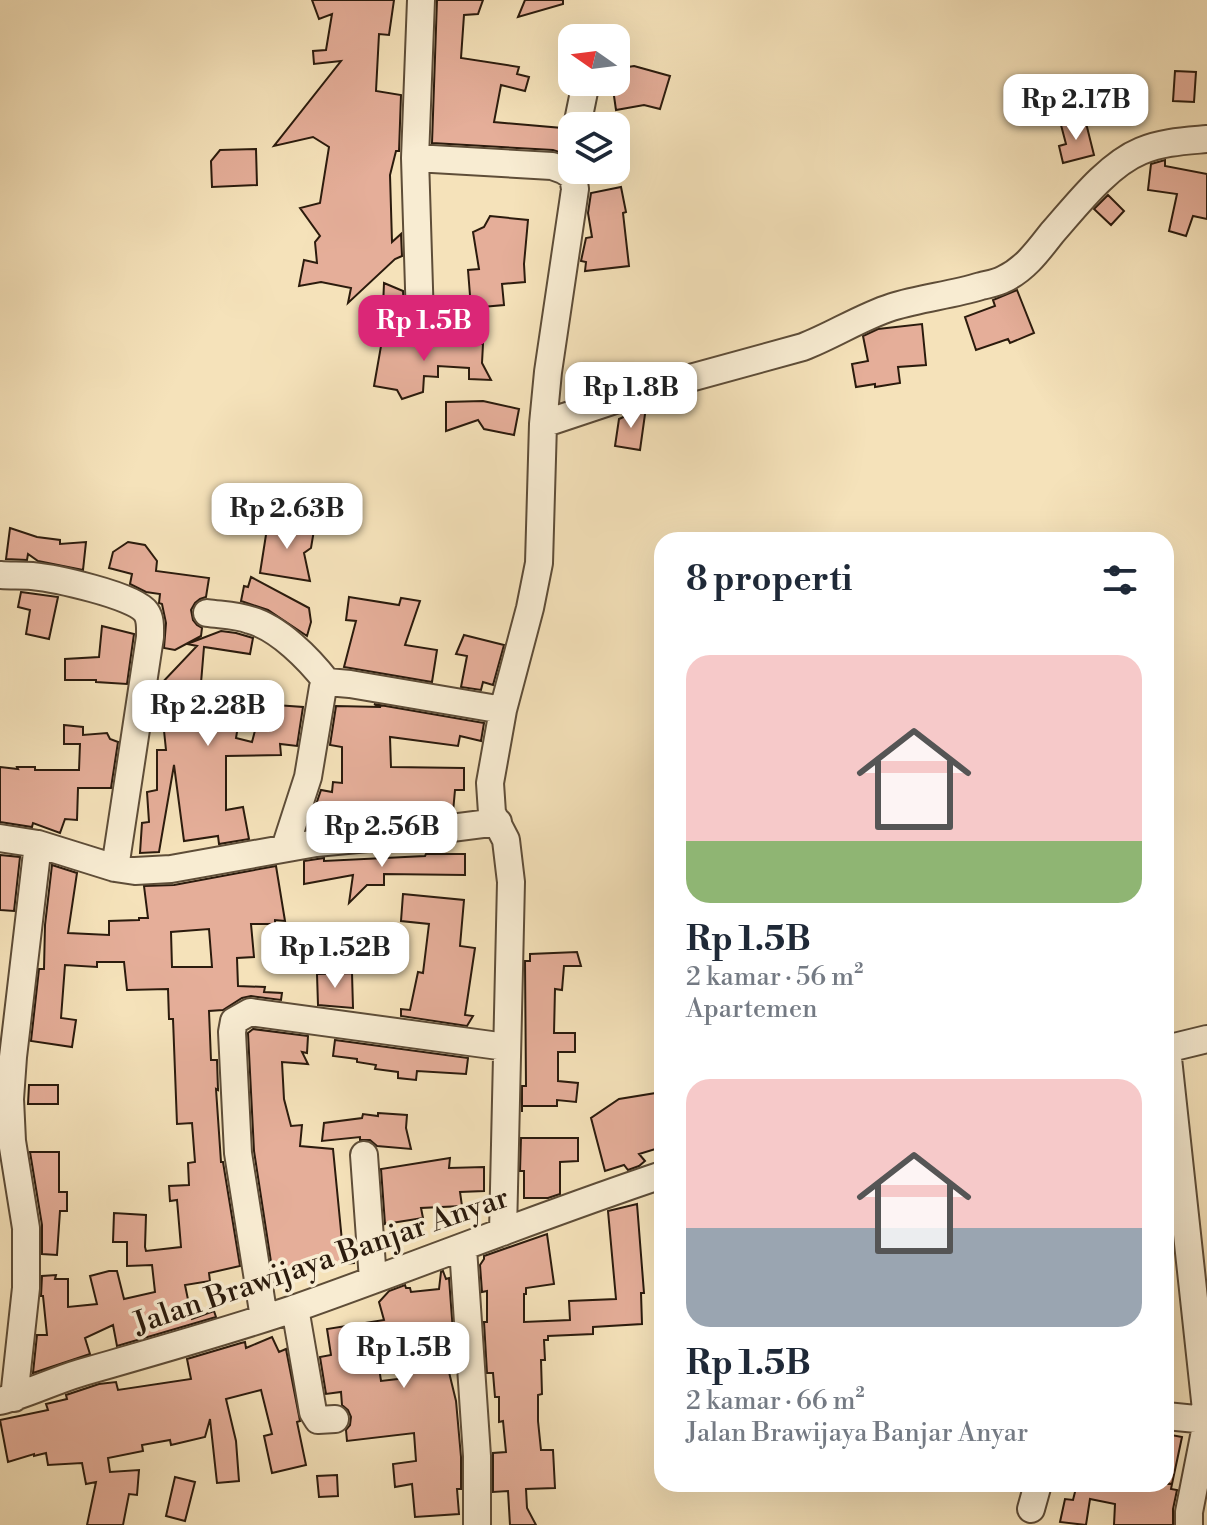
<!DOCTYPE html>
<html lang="id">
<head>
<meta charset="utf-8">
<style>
  :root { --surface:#fff; --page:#f2f2f3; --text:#1f2937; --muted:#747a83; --accent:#db2777 }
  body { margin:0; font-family:"Libre Bodoni",serif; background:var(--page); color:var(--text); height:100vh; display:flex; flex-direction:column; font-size:30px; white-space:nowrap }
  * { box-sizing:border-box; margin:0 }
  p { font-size:26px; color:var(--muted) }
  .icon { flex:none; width:44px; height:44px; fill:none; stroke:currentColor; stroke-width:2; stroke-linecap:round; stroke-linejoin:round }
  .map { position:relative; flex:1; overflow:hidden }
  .side { position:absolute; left:654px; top:532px; width:520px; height:960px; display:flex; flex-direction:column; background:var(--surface); border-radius:24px; box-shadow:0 8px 32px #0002 }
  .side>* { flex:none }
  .needle { width:52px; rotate:284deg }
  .tools { position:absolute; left:558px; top:24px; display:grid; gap:16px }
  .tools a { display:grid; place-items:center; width:72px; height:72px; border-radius:16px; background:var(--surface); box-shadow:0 8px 32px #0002; font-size:40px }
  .price { position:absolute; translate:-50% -68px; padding:0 18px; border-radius:16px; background:#fff; color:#222; font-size:26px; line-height:52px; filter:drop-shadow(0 2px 4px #0008) }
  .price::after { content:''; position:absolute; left:50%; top:48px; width:24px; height:18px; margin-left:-12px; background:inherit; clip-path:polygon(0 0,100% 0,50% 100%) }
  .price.selected { background:var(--accent); color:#fff }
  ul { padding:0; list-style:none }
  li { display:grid; align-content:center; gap:16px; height:424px; padding:0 32px }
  li span { display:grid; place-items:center; height:248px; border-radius:24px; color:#555 }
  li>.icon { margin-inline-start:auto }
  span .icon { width:144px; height:144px; fill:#fffc; stroke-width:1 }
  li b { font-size:34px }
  h2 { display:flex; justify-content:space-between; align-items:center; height:96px; padding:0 32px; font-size:34px }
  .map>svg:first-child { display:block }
</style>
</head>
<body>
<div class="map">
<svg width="1207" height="1525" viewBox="0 0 1207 1525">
  <rect width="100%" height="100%" fill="#f5e2ba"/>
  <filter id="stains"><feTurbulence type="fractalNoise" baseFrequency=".0025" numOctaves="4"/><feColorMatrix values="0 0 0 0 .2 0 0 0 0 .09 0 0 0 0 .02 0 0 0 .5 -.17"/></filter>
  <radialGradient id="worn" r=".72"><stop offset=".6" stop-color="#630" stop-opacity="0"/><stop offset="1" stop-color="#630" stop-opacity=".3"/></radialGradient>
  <path fill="#e5ae99" stroke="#2b1b0d" stroke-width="2" fill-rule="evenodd" d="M312,0H394L389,35L379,34L376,91L401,95L399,151H396L390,175L392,242L401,234L402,256L395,259L348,303L351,288L321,282L299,286L304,260L317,263L315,242L320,236L300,208L320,203L329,147L313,137L274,146L341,61L314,64L313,51L326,50L332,14L319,19Z
    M437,0H483L478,14L464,15L461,58L519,67L517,74L529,77L525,91L501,85L494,122L562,128V132L569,139L568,155L553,150L432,143Z
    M525,0H563V4L518,17Z
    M634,66L670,76L660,109L644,105L616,110L614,96L622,68Z
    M1175,71L1196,72L1194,102L1173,101Z
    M1085,119L1094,155L1063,163L1059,146L1066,144L1061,125Z
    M256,149L257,185L212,187L211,161L220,150Z
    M1165,160V166L1207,174V219L1193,216L1186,236L1169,231L1177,194L1148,190L1151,164Z
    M621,187L626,212L623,213L629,266L585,271L586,262L581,261L586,238L592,237L588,213L591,193Z
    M1108,195L1124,211L1111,225L1094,209Z
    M490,216L528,220L524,264L525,282L502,284L504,305L471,308L468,270L479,269L473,232L484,227Z
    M384,283L403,291L404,307H383Z
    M1017,290L1034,333L1010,343L1008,339L976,350L965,317L995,306L993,300Z
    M922,324L926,365L898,367L900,383L875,387V384L856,387L852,364L868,361L863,336L878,329Z
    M394,337L439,339V341L483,344L482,363L491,380L469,379V368L438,366V377L424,376L423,392L402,399L397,390L374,386L381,346Z
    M483,401L519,409L514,435L484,429L478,420L446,431V402Z
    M646,407L640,450L615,446L619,419Z
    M268,522L314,530L311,548L304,553L310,581L260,573Z
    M10,528L37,537L60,540V544L86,542L83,570L38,561L28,554L27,560L6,559Z
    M128,542L145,545L157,561L156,571L209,578L206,597L200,599L195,603L191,610L193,620L197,625L202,628L201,636L175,650L164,648L166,623L162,604L159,603L160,594L146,592L130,584L132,574L109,568L113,552Z
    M251,577L309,608L311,622L307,636L268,610L241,601L244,586L248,587Z
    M21,592L58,597L49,639L26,634L30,610L18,607Z
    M349,597L399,605L401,598L420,601L405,645L437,650L432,682L344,667L356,621L346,620Z
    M102,626L134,634L127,684L96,682V680H65V659L99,657Z
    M221,631L236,633L253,638L250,654L204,647L200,695L222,686L223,690L236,692L235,701L242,702L236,738L252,742L262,704L303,707L297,746L280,744L281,755L226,756V810L243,807L249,839L219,844L218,836L184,841L174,765L159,852L140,853L142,823L149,822L147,792L157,790V750H166L163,721L154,720L159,686L197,646L187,644Z
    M464,635L504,645L493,685L483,682L481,690L461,687L467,656L456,654Z
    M374,704L484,723L481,741L460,736L458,746L390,737L391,767L464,768V790H455L453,812L384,820L370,819L366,822L308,828L321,790L332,792L333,782L342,783V747L330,745L336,706L381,707Z
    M64,725L83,727V735L107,733L110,739L118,742L111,788H78L77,820L65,819L60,833L33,823L32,827L0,822V767L18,769L17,767H35V770H79L80,744H64Z
    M426,854H465V875L384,874V885H367L349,903L353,875L304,884V861L324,858V861L425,856Z
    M0,855L20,857L14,911L0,910Z
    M52,865L77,873L68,933L109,935V921L139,920V918H148L144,886L174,885L276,866L285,921L275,920V924H251L254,957L237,958L238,986L265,987L264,992L282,993L281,1000L251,996L242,998L223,1010L209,1011L211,1060H217L218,1090L216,1089L221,1162H223L240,1266L209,1273L210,1281L185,1285L192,1319L214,1311L216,1317L117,1346L113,1325L85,1338L90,1354L33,1373L37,1335H47L43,1296H41L42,1276L56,1275L55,1279H68V1307L97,1304L90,1276L109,1271H117L124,1299L155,1292L152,1265L127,1266V1242H113L114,1213L146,1215L145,1247L146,1251L181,1247L177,1200L170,1201L169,1186L189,1185L188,1163L195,1162L192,1123L177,1124L173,1019H169L168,989L127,990L124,962H97V967L65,965L61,1018L76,1020L72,1047L31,1041L39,969H44L45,925ZM209,929L212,967H172L171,932Z
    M403,894L464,900L460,946L475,948L465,1015L473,1016L467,1026L401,1016V1009L410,1010L418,972L423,973L429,924L401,921Z
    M577,952L581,966H564L562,990L555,989L554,1033H575V1052H558V1081L578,1083L576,1102L557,1100V1106H522V1112V1086H526L525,961H530V954Z
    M352,973L353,1008L318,1005L317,974Z
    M253,1029L308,1036L307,1053L302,1052L308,1064L282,1062L284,1099L291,1126L302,1125L300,1146L333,1149L342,1241H353L354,1263L283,1268V1274L273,1275L254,1151L248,1033Z
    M335,1040L468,1058L466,1074L417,1071L416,1080L398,1078V1072L375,1069L376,1065L357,1062V1059L333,1056Z
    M29,1085H58V1104H28Z
    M662,1092V1147L639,1154L645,1161L639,1166L628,1170L624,1165L605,1171L591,1118L619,1099Z
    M378,1113L407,1115L406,1128L411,1149L377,1146L370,1140H360V1137L322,1141L324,1123L362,1118L363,1114L378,1116Z
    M521,1138H578V1161L560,1162V1194L548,1198H524V1171H520Z
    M30,1152H59V1192H67V1211H60L57,1255L42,1254V1225Z
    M450,1158L449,1168L484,1167V1191L460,1192L462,1206L421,1208L423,1218L385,1224L381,1169Z
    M637,1204L644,1293H641L642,1324L593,1327V1334L548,1336V1340H544L545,1360H541L542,1394L538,1395V1421L541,1450H553L555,1488L526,1489L527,1508L536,1525H510L508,1491L493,1492V1453L506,1452L503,1421L499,1422V1397H495L493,1373H487L484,1322H487V1291L482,1292L480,1265L484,1259V1256L547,1234L554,1284L526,1288V1294H524V1322L570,1320L569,1301L616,1299L608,1211Z
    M443,1271L446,1279L449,1278L453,1332H448L452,1367L448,1368L456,1401L461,1457V1489H457L459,1514L415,1517L412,1484L395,1487L393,1464L416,1461L414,1433L347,1441L346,1430L350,1425L351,1417L348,1410L342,1405L341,1392L326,1394L320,1357L331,1355L327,1329L384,1320L379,1302L389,1291L405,1285L406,1288H410L411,1292L439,1289L441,1272ZM403,1350L406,1378L381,1381L377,1354Z
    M272,1337L279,1352L286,1349L300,1421L297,1422L306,1465L272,1473L264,1436L272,1434L261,1390L226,1399L236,1441L239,1481L217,1483L210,1419L205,1437L171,1445L170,1440L142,1445L143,1451L108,1458L110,1472L139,1470L137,1495L129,1494L123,1525H87L96,1482L86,1484L82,1463L48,1465L46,1453L34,1456V1454L8,1462L0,1420L48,1410L46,1404L67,1399L66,1395L99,1384L116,1382L118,1390L191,1379L187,1359L241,1343L245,1342L246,1348Z
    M1166,1434L1182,1437L1172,1484L1166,1483Z
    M337,1475L338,1496L319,1497L317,1476Z
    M175,1477L195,1482L185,1521L166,1516Z
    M1077,1484H1172L1171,1489L1177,1490L1173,1509V1525H1114L1115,1504L1090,1499L1086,1525L1060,1522L1065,1499L1073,1500Z"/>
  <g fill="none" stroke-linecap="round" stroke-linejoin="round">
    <g stroke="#5e4d38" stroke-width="30">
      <path id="minor" d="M421,0L415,158L552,166L563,170L573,176L575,189L573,203L548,372L543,424
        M577,126L586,82
        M415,158L420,320
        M0,575C10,576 21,575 32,576C53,578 134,595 146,612C151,619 150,628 150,637L115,868
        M207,613C221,615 237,615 250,620C279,628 309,659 327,682
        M0,838L38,844
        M285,848L308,777L323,687L327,682L350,684L503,710
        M1166,1049L1207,1039
        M1167,1049L1207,1419
        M364,1155L373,1280
        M503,1232L511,882L506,840L492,813L490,783L503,710L530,608L539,563L543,424L639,392L803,347C834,335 861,317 892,307C921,298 952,295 981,286C989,284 997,283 1004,279C1025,269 1038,251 1052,233C1076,206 1107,165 1141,151C1162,142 1185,141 1207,139
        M463,1248L477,1456V1525
        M295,1308L313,1412L318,1420L335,1419
        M264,1318L238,1153L232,1032L234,1021L250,1012L506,1047
        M14,1398L26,1288V1228L12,1141L10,1099L13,1057L38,844L115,868L135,871L171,869L316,843L389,836L498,822
        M0,1401C28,1394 53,1381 80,1373C153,1352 225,1332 296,1308C418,1265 539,1216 662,1175
        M1166,1416L1207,1420
        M1031,1509L1038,1484
        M1189,1525V1512L1207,1421"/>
    </g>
    <use href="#minor" stroke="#f8ecd2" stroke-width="26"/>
  </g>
  <g text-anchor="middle" stroke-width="7" stroke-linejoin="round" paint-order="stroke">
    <g font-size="30" fill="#2b1b0d" stroke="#f8ecd2">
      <text transform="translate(321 1260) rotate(-19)" y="10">Jalan Brawijaya Banjar Anyar</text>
    </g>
  </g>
  <rect width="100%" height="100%" filter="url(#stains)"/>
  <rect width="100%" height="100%" fill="url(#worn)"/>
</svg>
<div class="tools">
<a><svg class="needle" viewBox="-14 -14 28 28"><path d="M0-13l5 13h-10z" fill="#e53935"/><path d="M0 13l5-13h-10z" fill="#747a83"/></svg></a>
<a><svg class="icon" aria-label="layers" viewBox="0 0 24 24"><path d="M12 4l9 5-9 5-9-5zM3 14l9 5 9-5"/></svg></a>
</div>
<b class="price" style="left:1076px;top:142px">Rp 2.17B</b>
<b class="price selected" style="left:424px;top:363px">Rp 1.5B</b>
<b class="price" style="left:631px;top:430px">Rp 1.8B</b>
<b class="price" style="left:287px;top:551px">Rp 2.63B</b>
<b class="price" style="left:208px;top:748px">Rp 2.28B</b>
<b class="price" style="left:382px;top:869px">Rp 2.56B</b>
<b class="price" style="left:335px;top:990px">Rp 1.52B</b>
<b class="price" style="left:404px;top:1390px">Rp 1.5B</b>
<section class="side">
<h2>8 properti<svg class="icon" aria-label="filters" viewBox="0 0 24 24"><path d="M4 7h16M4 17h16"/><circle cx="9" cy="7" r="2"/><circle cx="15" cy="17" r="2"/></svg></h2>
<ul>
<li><span style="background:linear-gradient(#f6c9c9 75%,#8fb573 0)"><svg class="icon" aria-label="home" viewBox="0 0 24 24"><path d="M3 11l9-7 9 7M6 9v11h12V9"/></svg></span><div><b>Rp 1.5B</b><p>2 kamar · 56 m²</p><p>Apartemen</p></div></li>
<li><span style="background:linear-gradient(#f6c9c9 60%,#9aa5b1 0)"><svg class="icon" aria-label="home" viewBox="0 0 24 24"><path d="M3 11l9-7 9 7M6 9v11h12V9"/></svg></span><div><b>Rp 1.5B</b><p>2 kamar · 66 m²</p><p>Jalan Brawijaya Banjar Anyar</p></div></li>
</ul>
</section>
</div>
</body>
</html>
